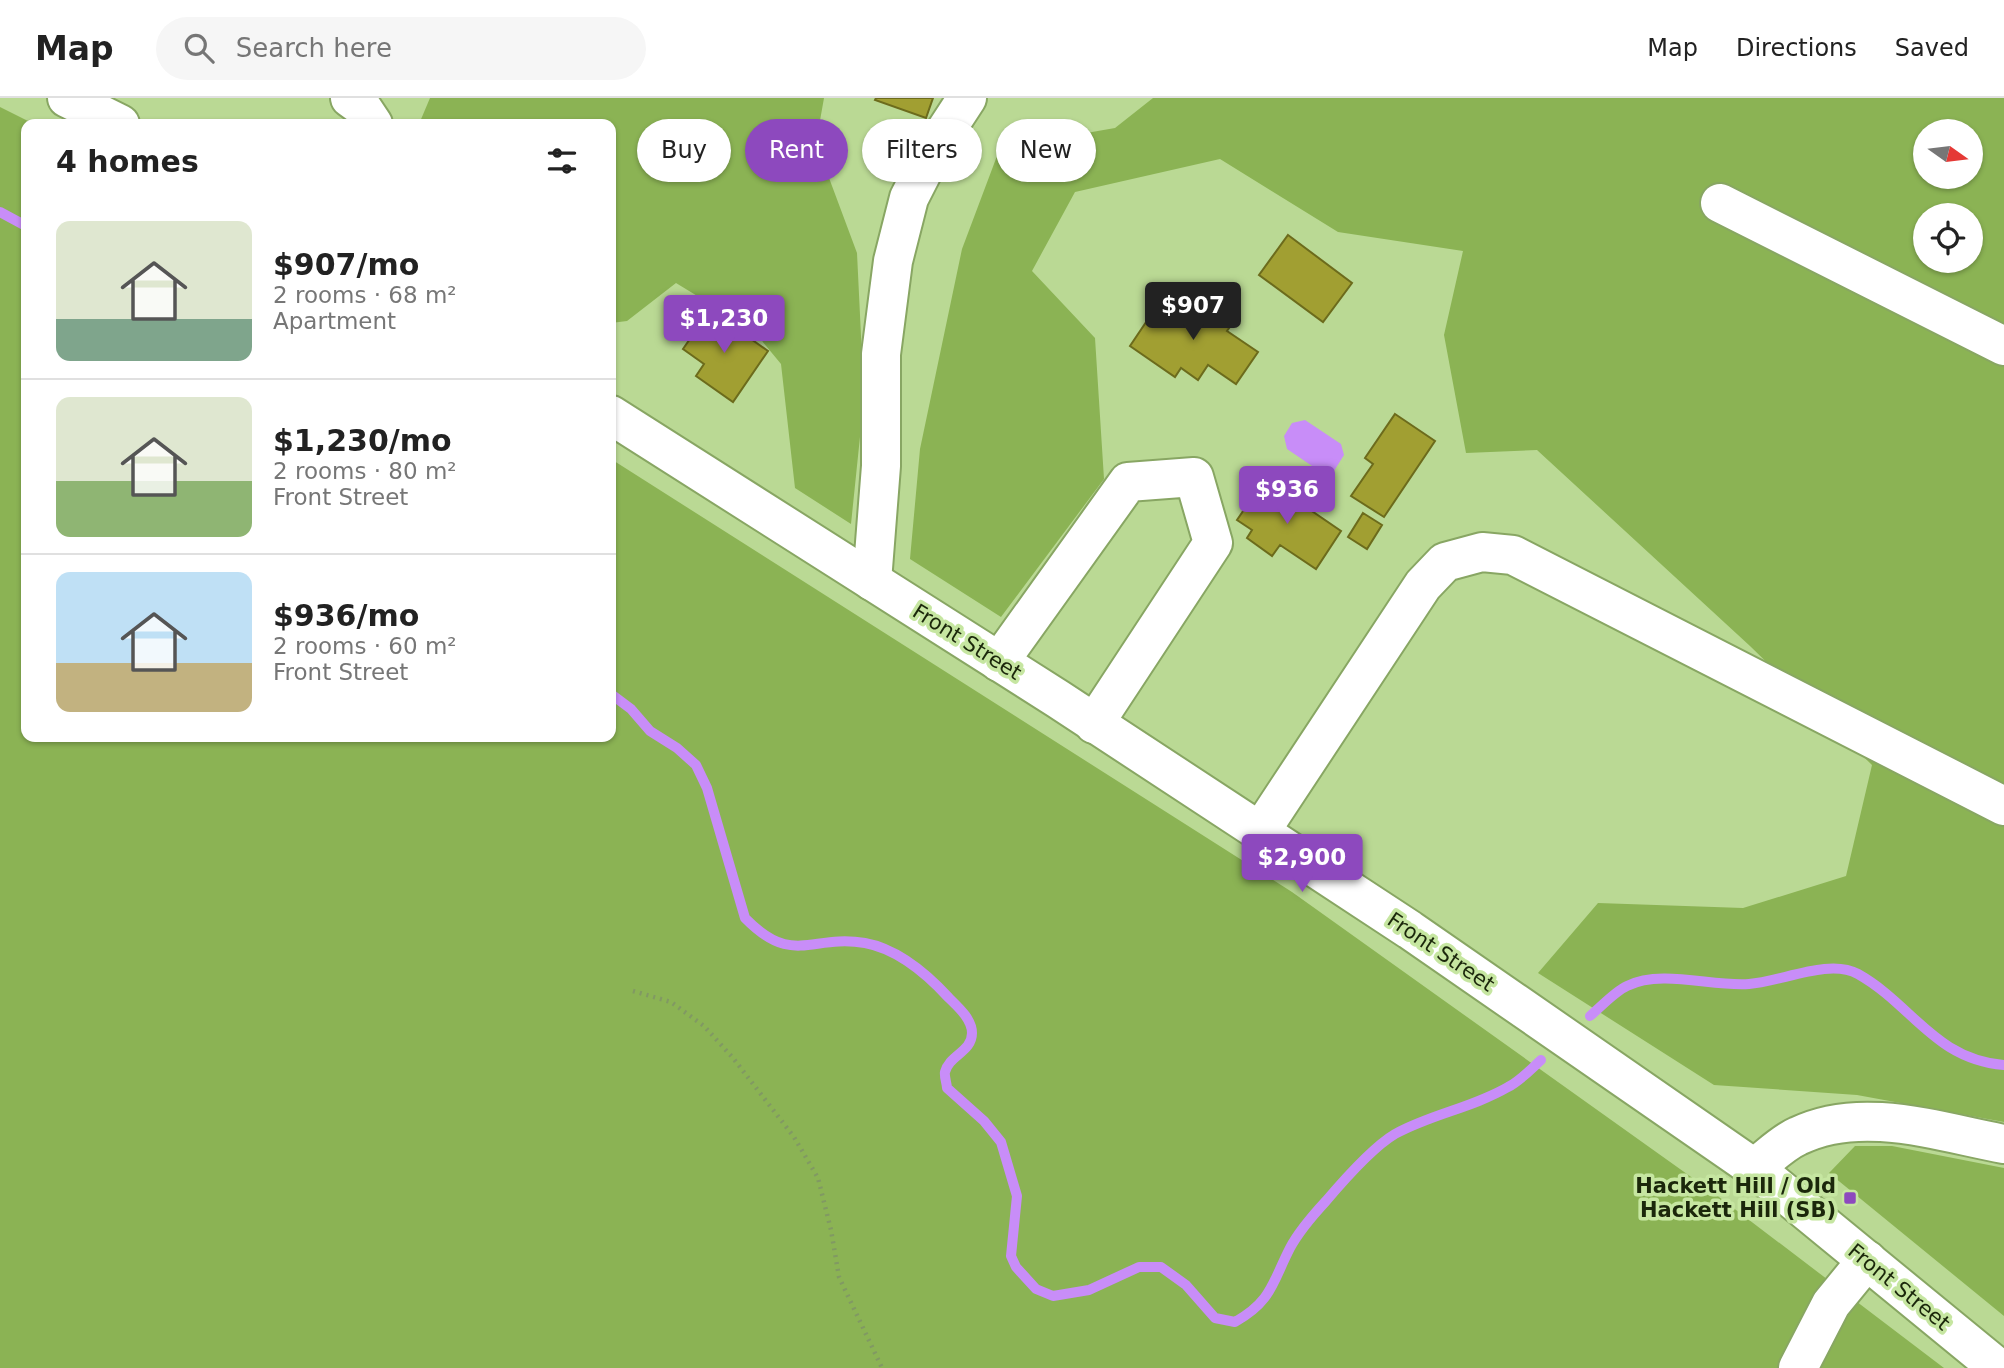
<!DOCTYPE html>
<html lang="en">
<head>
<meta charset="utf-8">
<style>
  :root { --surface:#fff; --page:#f6f6f6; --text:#222; --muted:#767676; --line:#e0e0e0; --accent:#8d49be }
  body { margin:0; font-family:"DejaVu Sans",sans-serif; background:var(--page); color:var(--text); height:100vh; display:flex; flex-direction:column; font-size:26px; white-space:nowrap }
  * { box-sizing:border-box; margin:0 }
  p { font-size:23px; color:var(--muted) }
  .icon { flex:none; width:38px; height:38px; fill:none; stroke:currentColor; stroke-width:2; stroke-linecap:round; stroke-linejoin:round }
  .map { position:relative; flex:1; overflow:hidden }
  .panel { position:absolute; left:21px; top:21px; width:595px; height:623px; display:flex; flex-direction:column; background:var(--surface); border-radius:14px; box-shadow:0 2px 5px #0004 }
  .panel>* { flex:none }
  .hud { position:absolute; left:637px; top:21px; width:665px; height:63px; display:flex; gap:14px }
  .needle { width:46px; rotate:104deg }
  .buttons { position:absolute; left:1913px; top:21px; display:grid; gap:14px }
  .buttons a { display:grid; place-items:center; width:70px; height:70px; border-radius:50%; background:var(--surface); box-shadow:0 2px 5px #0004; font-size:35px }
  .price { position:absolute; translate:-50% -60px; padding:0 16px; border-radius:7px; background:var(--accent); color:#fff; font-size:23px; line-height:46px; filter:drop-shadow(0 2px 4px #0008) }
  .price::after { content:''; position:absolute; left:50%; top:42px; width:21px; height:16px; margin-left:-10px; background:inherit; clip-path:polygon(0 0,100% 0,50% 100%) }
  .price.on { background:#222; color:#fff }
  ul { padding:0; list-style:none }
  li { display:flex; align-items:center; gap:21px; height:175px; padding:0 35px }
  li+li { border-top:2px solid var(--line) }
  li span { display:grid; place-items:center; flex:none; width:196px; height:140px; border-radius:14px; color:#555 }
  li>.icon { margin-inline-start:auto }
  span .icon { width:84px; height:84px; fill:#fffc; stroke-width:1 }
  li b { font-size:30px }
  h2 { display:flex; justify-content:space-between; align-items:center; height:84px; padding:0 35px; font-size:30px }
  .tag { padding:0 24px; border-radius:32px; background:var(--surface); box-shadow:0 2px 5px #0004; font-size:24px; line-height:63px }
  .tag.on { background:var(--accent); color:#fff }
  header { display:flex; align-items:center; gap:42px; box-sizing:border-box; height:98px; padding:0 35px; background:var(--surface); border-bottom:2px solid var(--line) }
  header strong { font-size:33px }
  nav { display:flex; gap:38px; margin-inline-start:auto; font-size:24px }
  .search { width:490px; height:63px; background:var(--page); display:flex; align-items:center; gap:18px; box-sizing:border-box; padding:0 24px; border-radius:38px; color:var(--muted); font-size:26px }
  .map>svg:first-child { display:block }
</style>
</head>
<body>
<header>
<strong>Map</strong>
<div class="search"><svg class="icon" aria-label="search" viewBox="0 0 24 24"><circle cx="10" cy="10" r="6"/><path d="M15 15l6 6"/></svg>Search here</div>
<nav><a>Map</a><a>Directions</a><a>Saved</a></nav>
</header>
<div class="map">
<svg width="2004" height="1270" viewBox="0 0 2004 1270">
  <rect width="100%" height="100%" fill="#bad994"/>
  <path fill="#8bb354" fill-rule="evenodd" d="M430,0H824L816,45L857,155L864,300L851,426L795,390L781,266L753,232L676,185L627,223L611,225V26H419Z
    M1153,0H2004V1024L1857,997L1714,987L1538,875L1598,805L1743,810L1846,778L1872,667L1750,548L1537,352L1466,355L1444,237L1463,153L1338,134L1220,61L1075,94L1032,173L1095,240L1104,381L1001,519L910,461L920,351L962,151L1000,50L1115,30ZM1925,33H1970V79H1925ZM1925,117H1970V163H1925Z
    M0,9L34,26H26V639H611V361L1292,794L1715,1096L1944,1270H0Z
    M1855,1048H1892L2004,1070V1218L1829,1075Z"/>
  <path fill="#c88df8" d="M1305,322L1341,346L1344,357L1334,373L1321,374L1287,351L1284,338L1292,325Z"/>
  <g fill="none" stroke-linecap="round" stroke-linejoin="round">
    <path stroke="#c88df8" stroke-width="10" d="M0,114L26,128
      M611,596L631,611L650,633L677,650L696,667L707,690L745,820C793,869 810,836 865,845C898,851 927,876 949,900C958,909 972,921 972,935C972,954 949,957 945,974C944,978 947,986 947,990L984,1023L1001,1044L1017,1098L1011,1158L1016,1169L1036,1191L1053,1198L1089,1192L1139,1169H1161L1186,1187L1215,1220L1235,1224C1272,1203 1272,1185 1290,1150C1299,1133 1314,1116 1326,1103C1343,1083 1373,1049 1395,1036C1431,1016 1472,1010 1508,989C1520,983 1531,971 1541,962
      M1590,918C1601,909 1614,894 1627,888C1662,871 1712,889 1749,886C1781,884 1829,860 1858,876C1913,907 1934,961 2004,967"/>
  </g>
  <path fill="#a19f32" stroke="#6c6b1c" stroke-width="2" d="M876,0H933L926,20L875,2Z
    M1288,137L1352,185L1323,224L1259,177Z
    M1193,200L1232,226L1227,233L1258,254L1236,286L1208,267L1198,282L1181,270L1175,279L1130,248L1161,202L1182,216Z
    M710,212L768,253L733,304L696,278L704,266L683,251Z
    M1395,316L1435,343L1384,419L1351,398L1373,366L1365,360Z
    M1265,381L1341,433L1316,471L1280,447L1272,458L1247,440L1252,432L1237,422Z
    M1363,415L1382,427L1367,451L1348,439Z"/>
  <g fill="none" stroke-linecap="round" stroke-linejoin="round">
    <g stroke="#88a663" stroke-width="42">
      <path id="minor" d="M350,0L361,8L373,26
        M1720,105L2004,248
        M872,483L881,368V256L893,163L909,100L935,49L967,0
        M999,564L1128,384L1194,379L1213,445L1094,626
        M1260,734L1423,487L1445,464L1482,454L1513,457L2004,708
        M1754,1070C1768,1060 1782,1045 1798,1038C1862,1007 1939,1034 2004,1046
        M1798,1270L1831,1206L1867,1162"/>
    </g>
    <g stroke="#88a663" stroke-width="42">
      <path id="major" d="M67,0L120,26
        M611,317L1058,601L1410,832L1754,1070L1998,1270"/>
    </g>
    <path stroke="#819963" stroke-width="4.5" stroke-dasharray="2 5" stroke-linecap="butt" d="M633,893L671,904L704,928L733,960L794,1039L818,1080L831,1132L839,1179L882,1270"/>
    <use href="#minor" stroke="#fff" stroke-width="38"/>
    <use href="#major" stroke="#fff" stroke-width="38"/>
  </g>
  <rect fill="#8d49be" stroke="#c6e6a1" stroke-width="2.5" x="1843" y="1093" width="14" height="14" rx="3.5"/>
  <g text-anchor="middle" stroke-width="7" stroke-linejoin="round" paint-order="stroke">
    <g font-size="21" fill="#1b270b" stroke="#c6e6a1">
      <text transform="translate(967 544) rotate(32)" y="7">Front Street</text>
      <text transform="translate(1441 854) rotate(34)" y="7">Front Street</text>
      <text transform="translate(1899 1189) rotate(39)" y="7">Front Street</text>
    </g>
    <g font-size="21" font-weight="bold" fill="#1b270b" stroke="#c6e6a1" text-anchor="end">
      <text x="1836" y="1095">Hackett Hill / Old<tspan x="1836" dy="24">Hackett Hill (SB)</tspan></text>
    </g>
  </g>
</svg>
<div class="buttons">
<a><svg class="needle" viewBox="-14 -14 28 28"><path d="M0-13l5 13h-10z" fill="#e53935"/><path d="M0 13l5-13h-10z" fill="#767676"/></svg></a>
<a><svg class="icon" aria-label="locate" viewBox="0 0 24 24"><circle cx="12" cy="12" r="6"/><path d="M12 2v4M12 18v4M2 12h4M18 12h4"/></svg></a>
</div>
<b class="price on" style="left:1193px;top:244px">$907</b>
<b class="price" style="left:724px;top:257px">$1,230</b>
<b class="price" style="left:1287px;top:428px">$936</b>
<b class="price" style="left:1302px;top:796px">$2,900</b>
<div class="hud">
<a class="tag">Buy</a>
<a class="tag on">Rent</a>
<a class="tag">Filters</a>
<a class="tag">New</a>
</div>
<section class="panel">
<h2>4 homes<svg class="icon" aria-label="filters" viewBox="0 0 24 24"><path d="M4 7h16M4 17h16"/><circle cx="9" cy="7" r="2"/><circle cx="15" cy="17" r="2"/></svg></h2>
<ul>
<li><span style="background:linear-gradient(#dfe7d0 70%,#7fa58c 0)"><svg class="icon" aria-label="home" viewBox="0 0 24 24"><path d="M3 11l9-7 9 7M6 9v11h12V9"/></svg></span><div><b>$907/mo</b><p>2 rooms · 68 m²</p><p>Apartment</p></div></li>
<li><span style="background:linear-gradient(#dfe7d0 60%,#8fb573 0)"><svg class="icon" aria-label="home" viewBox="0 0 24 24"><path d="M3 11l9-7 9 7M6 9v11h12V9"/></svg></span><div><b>$1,230/mo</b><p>2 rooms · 80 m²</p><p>Front Street</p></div></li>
<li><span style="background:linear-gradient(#bfe0f5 65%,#c2b280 0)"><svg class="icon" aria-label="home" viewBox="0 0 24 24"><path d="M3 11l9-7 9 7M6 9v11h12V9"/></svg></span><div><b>$936/mo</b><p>2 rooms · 60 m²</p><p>Front Street</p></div></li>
</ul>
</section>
</div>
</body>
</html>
